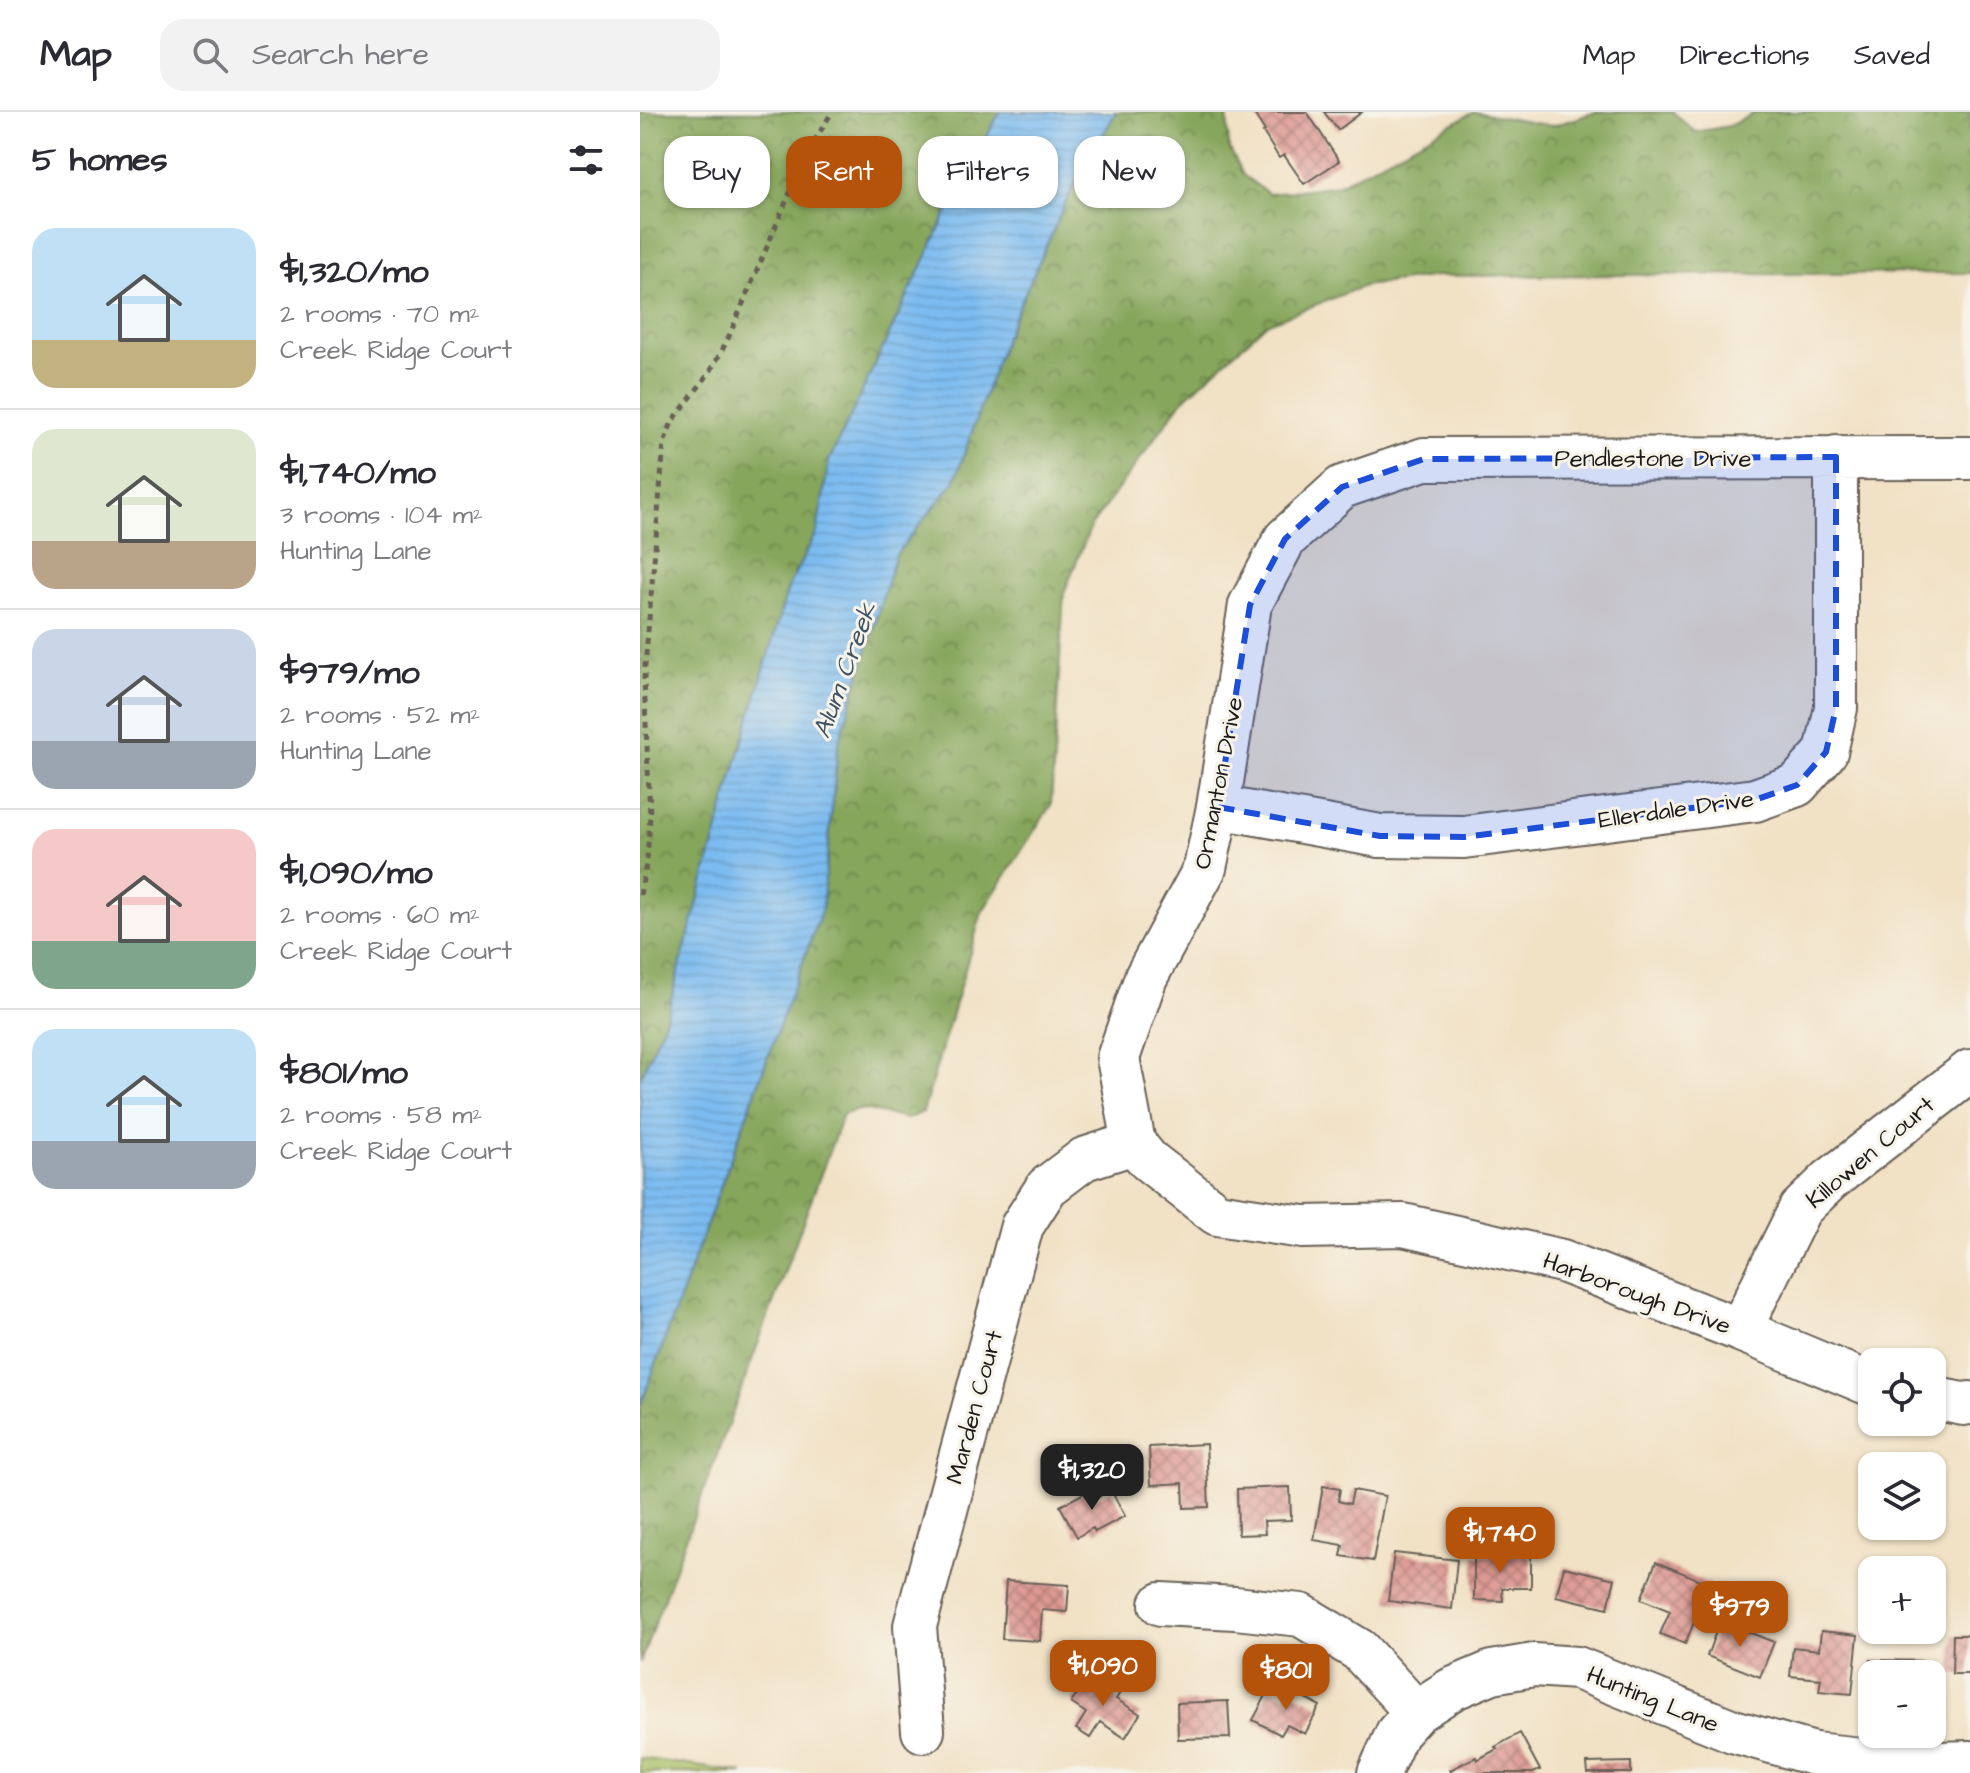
<!DOCTYPE html>
<html lang="en">
<head>
<meta charset="utf-8">
<style>
  :root { --surface:#fff; --page:#f2f2f3; --text:#2b2b33; --muted:#7c7c81; --line:#e1e1e2; --accent:#b45309 }
  body { margin:0; font-family:"Architects Daughter",sans-serif; background:var(--page); color:var(--text); height:100vh; display:flex; flex-direction:column; font-size:30px; white-space:nowrap }
  * { box-sizing:border-box; margin:0 }
  p { font-size:26px; color:var(--muted) }
  .icon { flex:none; width:44px; height:44px; fill:none; stroke:currentColor; stroke-width:2; stroke-linecap:round; stroke-linejoin:round }
  .map { position:relative; flex:1; overflow:hidden }
  .drawer { display:flex; flex-direction:column; background:var(--surface); width:640px }
  .drawer>* { flex:none }
  .top-card { position:absolute; left:24px; top:24px; width:760px; height:72px; display:flex; gap:16px }
  .controls { position:absolute; left:1218px; top:1236px; display:grid; gap:16px }
  .controls a { display:grid; place-items:center; width:88px; height:88px; border-radius:16px; background:var(--surface); box-shadow:0 2px 6px #0004; font-size:40px }
  .price { position:absolute; translate:-50% -68px; padding:0 18px; border-radius:16px; background:var(--accent); color:#fff; font-size:26px; line-height:52px; filter:drop-shadow(0 2px 4px #0008) }
  .price::after { content:''; position:absolute; left:50%; top:48px; width:24px; height:18px; margin-left:-12px; background:inherit; clip-path:polygon(0 0,100% 0,50% 100%) }
  .price.current { background:#222; color:#fff }
  ul { padding:0; list-style:none }
  li { display:flex; align-items:center; gap:24px; height:200px; padding:0 32px }
  li+li { border-top:2px solid var(--line) }
  li span { display:grid; place-items:center; flex:none; width:224px; height:160px; border-radius:24px; color:#555 }
  li>.icon { margin-inline-start:auto }
  span .icon { width:96px; height:96px; fill:#fffc; stroke-width:1 }
  li b { font-size:34px }
  h2 { display:flex; justify-content:space-between; align-items:center; height:96px; padding:0 32px; font-size:34px }
  .pill { padding:0 28px; border-radius:24px; background:var(--surface); box-shadow:0 2px 6px #0004; font-size:28px; line-height:72px }
  .pill.current { background:var(--accent); color:#fff }
  header { display:flex; align-items:center; gap:48px; box-sizing:border-box; height:112px; padding:0 40px; background:var(--surface); border-bottom:2px solid var(--line) }
  header strong { font-size:38px }
  nav { display:flex; gap:44px; margin-inline-start:auto; font-size:28px }
  .search { width:560px; height:72px; background:var(--page); display:flex; align-items:center; gap:20px; box-sizing:border-box; padding:0 28px; border-radius:24px; color:var(--muted); font-size:30px }
  main { display:flex; flex:1; min-height:0 }
  .map>svg:first-child { display:block }
</style>
</head>
<body>
<header>
<strong>Map</strong>
<div class="search"><svg class="icon" aria-label="search" viewBox="0 0 24 24"><circle cx="10" cy="10" r="6"/><path d="M15 15l6 6"/></svg>Search here</div>
<nav><a>Map</a><a>Directions</a><a>Saved</a></nav>
</header>
<main>
<section class="drawer">
<h2>5 homes<svg class="icon" aria-label="filters" viewBox="0 0 24 24"><path d="M4 7h16M4 17h16"/><circle cx="9" cy="7" r="2"/><circle cx="15" cy="17" r="2"/></svg></h2>
<ul>
<li><span style="background:linear-gradient(#bfe0f5 70%,#c2b280 0)"><svg class="icon" aria-label="home" viewBox="0 0 24 24"><path d="M3 11l9-7 9 7M6 9v11h12V9"/></svg></span><div><b>$1,320/mo</b><p>2 rooms · 70 m²</p><p>Creek Ridge Court</p></div></li>
<li><span style="background:linear-gradient(#dfe7d0 70%,#b9a48a 0)"><svg class="icon" aria-label="home" viewBox="0 0 24 24"><path d="M3 11l9-7 9 7M6 9v11h12V9"/></svg></span><div><b>$1,740/mo</b><p>3 rooms · 104 m²</p><p>Hunting Lane</p></div></li>
<li><span style="background:linear-gradient(#c9d6e8 70%,#9aa5b1 0)"><svg class="icon" aria-label="home" viewBox="0 0 24 24"><path d="M3 11l9-7 9 7M6 9v11h12V9"/></svg></span><div><b>$979/mo</b><p>2 rooms · 52 m²</p><p>Hunting Lane</p></div></li>
<li><span style="background:linear-gradient(#f6c9c9 70%,#7fa58c 0)"><svg class="icon" aria-label="home" viewBox="0 0 24 24"><path d="M3 11l9-7 9 7M6 9v11h12V9"/></svg></span><div><b>$1,090/mo</b><p>2 rooms · 60 m²</p><p>Creek Ridge Court</p></div></li>
<li><span style="background:linear-gradient(#bfe0f5 70%,#9aa5b1 0)"><svg class="icon" aria-label="home" viewBox="0 0 24 24"><path d="M3 11l9-7 9 7M6 9v11h12V9"/></svg></span><div><b>$801/mo</b><p>2 rooms · 58 m²</p><p>Creek Ridge Court</p></div></li>
</ul>
</section>
<div class="map">
<svg width="1330" height="1661" viewBox="0 0 1330 1661">
  <defs>
    <pattern id="forest-crowns" width="20" height="18" patternUnits="userSpaceOnUse" patternTransform="scale(2)"><rect width="20" height="18" fill="#86a65b"/><path d="M2 6a3 3 0 1 1 6 0M12 15a3 3 0 1 1 6 0" fill="none" stroke="#6d864a"/></pattern>
    <pattern id="park-crowns" width="20" height="18" patternUnits="userSpaceOnUse" patternTransform="scale(2)"><rect width="20" height="18" fill="#a9c066"/><path d="M2 6a3 3 0 1 1 6 0M12 15a3 3 0 1 1 6 0" fill="none" stroke="#91a458"/></pattern>
    <pattern id="water-rules" width="6" height="5" patternUnits="userSpaceOnUse" patternTransform="scale(2)"><rect width="6" height="5" fill="#7cbbf0"/><path d="M0 2.5h6" fill="none" stroke="#6ba0cd"/></pattern>
    <pattern id="building-cross-hatch" width="8" height="8" patternUnits="userSpaceOnUse" patternTransform="scale(2)"><rect width="8" height="8" fill="#dd9892"/><path d="M0 0l8 8M0 8l8-8" fill="none" stroke="#b27b76"/></pattern>
  </defs>
  <rect width="100%" height="100%" fill="#f7f3e8"/>
  <filter id="ink" filterUnits="userSpaceOnUse"><feTurbulence type="fractalNoise" baseFrequency=".0125" numOctaves="2"/><feDisplacementMap in="SourceGraphic" scale="16" xChannelSelector="R" yChannelSelector="G"/><feConvolveMatrix kernelMatrix="1 2 1 2 8 2 1 2 1" color-interpolation-filters="sRGB"/></filter>
  <filter id="wash" filterUnits="userSpaceOnUse"><feTurbulence type="fractalNoise" baseFrequency=".006" numOctaves="4" result="noise"/><feDisplacementMap in="SourceGraphic" scale="32" xChannelSelector="R" yChannelSelector="G"/><feGaussianBlur stdDeviation="1.8" result="paint"/><feColorMatrix in="noise" values="0 0 0 0 0 0 0 0 0 0 0 0 0 0 0 0 0 1.4 0 .05"/><feComposite in="paint" operator="in"/></filter>
  <g filter="url(#wash)">
    <rect width="100%" height="100%" fill="#f1e1c5"/>
    <path fill="url(#forest-crowns)" stroke="#51613c" stroke-width="2" d="M0,0H360L319,76L189,349L177,420L149,473L92,666L25,909L0,967Z
      M476,0H587L589,35L603,63L629,82L698,73L834,0L912,14L956,0H1033L1055,20L1089,14L1117,0H1330V161L797,164L724,174L626,212L543,288L451,414L424,481L411,693L342,800L283,1000L267,1007L223,997L203,1002L0,1551V1295L182,797L198,634L255,444L314,370L366,223L430,81Z"/>
    <path fill="url(#park-crowns)" stroke="#626e41" stroke-width="2" d="M0,1646L104,1661H0Z"/>
    <path fill="url(#water-rules)" stroke="#4c6c86" stroke-width="2" d="M360,0H476L430,81L366,223L314,370L255,444L198,634L182,797L0,1295V967L25,909L92,666L149,473L177,420L189,349L319,76Z"/>
    <g id="blocks">
      <path fill="url(#building-cross-hatch)" d="M613,0H667L699,49L664,72L644,43L639,46L623,20L625,19Z
        M684,0H722L698,18Z
        M566,1332L569,1395L544,1396L543,1371L511,1373L509,1335Z
        M683,1374L700,1377L698,1389L710,1392L713,1378L745,1384L733,1449L701,1444L703,1433L674,1428Z
        M650,1375L651,1408L624,1409L625,1422L598,1423L597,1377Z
        M471,1378L485,1404L455,1420L453,1416L437,1425L420,1394L448,1379L452,1388Z
        M754,1441L817,1448L812,1497L748,1489Z
        M834,1443H891V1476H862L863,1489L834,1488Z
        M1016,1450L1070,1472L1045,1532L1020,1522L1030,1499L1001,1487Z
        M924,1455L975,1467L968,1496L916,1484Z
        M366,1469L429,1473L427,1500L402,1498L400,1529L362,1527Z
        M1080,1509L1134,1530L1120,1565L1067,1544Z
        M1181,1519L1218,1523L1212,1582L1179,1579L1181,1567L1150,1564L1153,1535L1179,1538Z
        M1313,1523H1330V1562H1312Z
        M1231,1548L1292,1549V1562H1230Z
        M451,1560L481,1579L476,1587L500,1602L485,1626L460,1610L450,1626L436,1617L446,1601L431,1591Z
        M630,1576L645,1584L649,1577L680,1594L665,1622L647,1613L641,1623L613,1608Z
        M588,1589L590,1626L538,1627L537,1591Z
        M880,1621L900,1658L893,1661H812L810,1658L836,1645L837,1648L857,1637L855,1635Z
        M991,1650V1661H948L947,1651Z"/>
    </g>
  </g>
  <g filter="url(#ink)">
    <use href="#blocks" fill-opacity="0" stroke="#676157" stroke-width="2"/>
    <g fill="none" stroke-linecap="round" stroke-linejoin="round">
      <g stroke="#676157" stroke-width="46">
        <path id="minor" d="M578,695L740,724L824,725L1115,688L1157,673L1186,640L1196,596V345
          M1100,1218L1160,1097L1190,1068L1330,959
          M1232,1273L1100,1218L922,1149L763,1113L663,1115L577,1102L508,1048L494,1031L478,946L506,865L565,756L578,695L610,493L645,427L702,375L784,347L1330,346
          M1292,1286L1323,1292L1330,1291
          M521,1492L595,1496L661,1503L719,1538L776,1600
          M283,1619L275,1514L382,1114L407,1075L444,1047L494,1031
          M739,1661L757,1621L776,1600L812,1577L852,1560L894,1553L937,1556L1093,1619L1174,1642L1268,1652L1330,1650"/>
      </g>
      <path stroke="#676157" stroke-width="5" stroke-dasharray="6 6" stroke-linecap="butt" d="M0,783L7,748L10,703L4,566L24,331L32,310L70,260L87,229L166,43L192,0"/>
      <use href="#minor" stroke="#fff" stroke-width="42"/>
    </g>
  </g>
  <path fill="#1d4ed8" fill-opacity="0.2" stroke="#1d4ed8" stroke-width="6" stroke-dasharray="16 10" stroke-linejoin="round" d="M1196,345V596L1186,640L1157,673L1115,688L824,725L740,724L578,695L610,493L645,427L702,375L784,347Z"/>
  <g text-anchor="middle" stroke-width="6" stroke-linejoin="round" paint-order="stroke">
    <g font-size="24" fill="#1c1c1c" stroke="#f7f3e8">
      <text x="1013" y="354">Pendlestone Drive</text>
      <text transform="translate(578 671) rotate(-79)" y="8">Ormanton Drive</text>
      <text transform="translate(1036 697) rotate(-8)" y="8">Ellerdale Drive</text>
      <text transform="translate(1230 1040) rotate(-40)" y="8">Killowen Court</text>
      <text transform="translate(997 1181) rotate(20)" y="8">Harborough Drive</text>
      <text transform="translate(334 1295) rotate(-75)" y="8">Marden Court</text>
      <text transform="translate(1013 1587) rotate(22)" y="8">Hunting Lane</text>
    </g>
    <g font-size="26" font-style="italic" fill="#3e5466" stroke="#f7f3e8">
      <text transform="translate(204 558) rotate(-70)" y="9">Alum Creek</text>
    </g>
  </g>
</svg>
<div class="controls">
<a><svg class="icon" aria-label="locate" viewBox="0 0 24 24"><circle cx="12" cy="12" r="6"/><path d="M12 2v4M12 18v4M2 12h4M18 12h4"/></svg></a>
<a><svg class="icon" aria-label="layers" viewBox="0 0 24 24"><path d="M12 4l9 5-9 5-9-5zM3 14l9 5 9-5"/></svg></a>
<a>+</a>
<a>−</a>
</div>
<b class="price current" style="left:452px;top:1400px">$1,320</b>
<b class="price" style="left:860px;top:1463px">$1,740</b>
<b class="price" style="left:1100px;top:1537px">$979</b>
<b class="price" style="left:463px;top:1596px">$1,090</b>
<b class="price" style="left:646px;top:1600px">$801</b>
<div class="top-card">
<a class="pill">Buy</a>
<a class="pill current">Rent</a>
<a class="pill">Filters</a>
<a class="pill">New</a>
</div>
</div>
</main>
</body>
</html>
